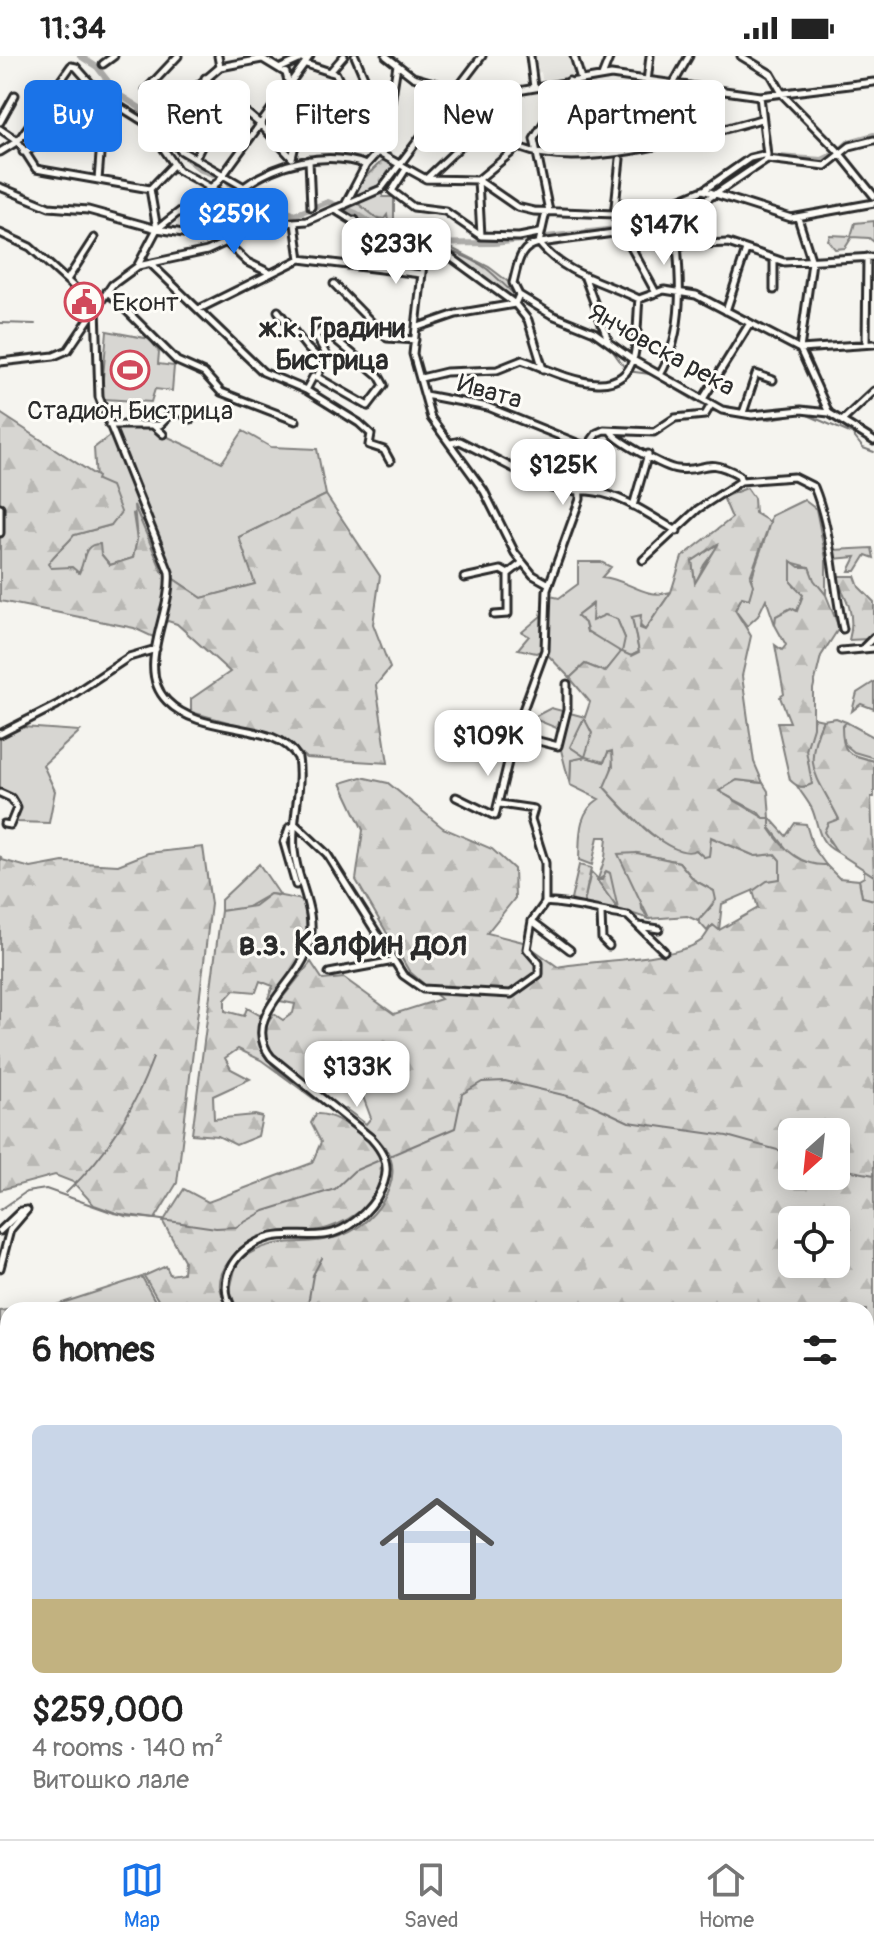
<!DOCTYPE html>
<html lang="en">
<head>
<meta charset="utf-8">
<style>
  :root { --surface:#fff; --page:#f6f6f6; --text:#222; --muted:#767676; --line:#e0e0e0; --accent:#1a73e8 }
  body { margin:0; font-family:Pangolin,sans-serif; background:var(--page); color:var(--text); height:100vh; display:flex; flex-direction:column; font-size:30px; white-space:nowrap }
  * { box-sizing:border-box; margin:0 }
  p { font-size:26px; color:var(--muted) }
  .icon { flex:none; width:44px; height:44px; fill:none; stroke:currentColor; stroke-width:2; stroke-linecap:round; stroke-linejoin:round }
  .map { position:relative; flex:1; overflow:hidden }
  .drawer { position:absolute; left:0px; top:1246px; width:874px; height:538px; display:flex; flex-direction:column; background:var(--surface); border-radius:24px 24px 0 0; box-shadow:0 4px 20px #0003 }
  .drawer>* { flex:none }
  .hud { position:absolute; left:24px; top:24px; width:826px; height:72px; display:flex; gap:16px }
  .needle { width:52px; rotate:207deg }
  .fabs { position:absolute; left:778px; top:1062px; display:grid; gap:16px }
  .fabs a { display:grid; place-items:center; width:72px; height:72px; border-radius:12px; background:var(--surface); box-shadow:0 4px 20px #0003; font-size:40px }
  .price { position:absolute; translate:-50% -68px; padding:0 18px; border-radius:16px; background:#fff; color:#222; font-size:26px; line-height:52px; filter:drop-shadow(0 2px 4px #0008) }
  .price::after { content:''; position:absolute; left:50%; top:48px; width:24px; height:18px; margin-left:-12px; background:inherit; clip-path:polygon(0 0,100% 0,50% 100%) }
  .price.on { background:var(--accent); color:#fff }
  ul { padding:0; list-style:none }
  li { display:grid; align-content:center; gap:16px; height:424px; padding:0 32px }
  li span { display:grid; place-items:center; height:248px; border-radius:12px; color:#555 }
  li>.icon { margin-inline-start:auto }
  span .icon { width:144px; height:144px; fill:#fffc; stroke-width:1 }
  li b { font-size:34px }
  h2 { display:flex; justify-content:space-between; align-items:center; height:96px; padding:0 32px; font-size:34px }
  .pill { padding:0 28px; border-radius:12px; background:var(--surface); box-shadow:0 4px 20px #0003; font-size:28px; line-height:72px }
  .pill.on { background:var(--accent); color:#fff }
  .status { display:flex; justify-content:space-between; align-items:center; height:56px; padding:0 40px; background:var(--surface); direction:ltr }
  .status svg { height:22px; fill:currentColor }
  .dock { display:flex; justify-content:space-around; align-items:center; height:112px; border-top:2px solid var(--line); background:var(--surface); font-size:22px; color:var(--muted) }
  .dock a { display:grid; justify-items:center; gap:4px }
  .dock .on { color:var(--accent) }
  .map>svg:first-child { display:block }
</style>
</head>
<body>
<div class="status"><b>11:34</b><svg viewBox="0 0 49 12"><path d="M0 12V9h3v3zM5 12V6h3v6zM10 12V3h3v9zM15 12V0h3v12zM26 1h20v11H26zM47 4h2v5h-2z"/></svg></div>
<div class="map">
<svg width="874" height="1783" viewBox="0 0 874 1783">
  <defs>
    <pattern id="forest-firs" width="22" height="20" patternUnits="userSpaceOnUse" patternTransform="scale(2)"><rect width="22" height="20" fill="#d7d6d2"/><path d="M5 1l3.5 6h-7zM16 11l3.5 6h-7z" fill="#b9b8b4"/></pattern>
    <pattern id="park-dots" width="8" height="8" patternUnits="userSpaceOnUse" patternTransform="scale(2)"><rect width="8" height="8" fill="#d7d6d2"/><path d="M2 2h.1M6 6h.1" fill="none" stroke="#b9b8b4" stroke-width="1.8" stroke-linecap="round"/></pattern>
  </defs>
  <rect width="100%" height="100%" fill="#f5f4ef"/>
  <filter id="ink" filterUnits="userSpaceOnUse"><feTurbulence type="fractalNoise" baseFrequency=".0125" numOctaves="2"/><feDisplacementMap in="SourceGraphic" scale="16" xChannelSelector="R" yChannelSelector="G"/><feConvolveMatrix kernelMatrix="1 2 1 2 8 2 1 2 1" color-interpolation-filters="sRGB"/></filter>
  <g filter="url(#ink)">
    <path fill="#e6e5e0" d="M531,0H572L577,22L543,28L541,16L533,18Z
      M595,23L596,49L562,42L570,27Z"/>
    <path fill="#d7d6d2" stroke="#81807e" stroke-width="2" fill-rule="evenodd" d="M381,136L383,141H394V166L388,165L387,159L384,163L374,161L357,147Z
      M107,275L150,283L159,296L158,308L174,310L172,335L155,333L151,346L104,343L102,333Z
      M121,371L151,373L222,406L243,375L271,391L317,393L326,439L239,481L256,528L202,542L162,515L144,466L133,458L137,484L133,502L110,509L101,498L85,504L79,517L51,512L47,508C55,497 66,490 74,479L111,469L96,424L94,392Z
      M804,444L816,453L826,503V539L814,525L809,511L791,506L794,530L803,539L797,556L776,560L775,569L766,543L758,560L747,570L735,554L742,541L749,543C750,512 766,489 771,460Z
      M721,486L704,509L695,528L692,505Z
      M578,506H601L611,511L602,521C628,523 644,544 671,536L645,574L632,562L639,596L631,600L622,596L605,616L585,608L570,622L543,594L536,597L518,593L529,580L522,576L541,560L550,540L559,542L578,528ZM592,548V565L605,559L617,563L625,582L587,576L585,567L577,560Z
      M874,626V653L861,648L852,655L857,637Z
      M585,661L592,677L586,701L604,706L608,696L614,697L611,718L604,731C625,754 663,800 696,794L704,801L709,799L710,781L755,800L775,798L780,804V823L722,848L719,874L710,871L707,875L698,865L712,850L714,835L694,824L679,806L637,797L642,853L649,863L618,853L615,856L583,851L591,816L598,823L605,802L607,781H598L592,809L579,804C580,780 577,757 599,743L570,729L571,704L585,701L570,691ZM609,817L617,851V852L598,824Z
      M814,662L823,664C803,709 819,723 839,763L828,784L837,796C817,787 819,769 812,753C808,745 802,738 797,730L806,731V694Z
      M846,666L874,681V702L854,696L842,686V670Z
      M22,671L80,675L43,709L55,735L49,767L16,766L20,748L0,734V681Z
      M737,724L763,727L768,735L770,762L786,780L795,767L806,768L813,791L826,809L809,810L789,796L758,756L718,735Z
      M259,808L280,839L270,838L244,853L221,855V844Z
      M864,811L874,820V844L862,841L859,824L864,821Z
      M142,1221L160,1254H21L44,1253Z
      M8,1254V1631L0,1634V1255Z
      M8,1657V1742H0V1660Z"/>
    <path fill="url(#forest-firs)" stroke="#81807e" stroke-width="2" fill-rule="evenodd" d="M357,147L405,183L451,192L489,211L511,228L517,239L514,246L447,198L411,196L340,154Z
      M874,165V186L869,182L852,181L845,192L835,193L828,184L830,179L851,180L855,167Z
      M0,357L98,421L97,424L111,430L121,456L111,469L74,479C66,490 55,496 48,508L51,512L72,511L79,517C86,503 82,488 100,488L101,498L110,509L133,502L137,484L134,449L162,515L202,542L255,528L239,481L326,439L380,520L373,568L390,612L376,629L388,707L306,702L283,681L191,656V643L230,616L177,568L168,565L158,570L153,581L134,572L0,545Z
      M747,432L754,442L755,457L770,466L750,521L753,529L749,543L742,541L735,554L751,580L742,620L754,706L763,727L737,724L719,735L764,762H770V773C783,793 801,810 826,809L839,822L859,824L862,841L874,844V1783H624L622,1776H866V1254H237L230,1234L237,1205C281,1176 293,1193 337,1181C371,1173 410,1123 384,1090C374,1076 354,1065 341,1054L346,1053L366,1068L371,1062L362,1038L338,1019L320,1038C304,1025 267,1004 264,982C263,973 269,965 274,958L283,964L293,957L295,948L280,945L311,906L323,924L344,922L394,958L441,943L409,915L356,824L363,774L341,727L361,721L388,727L443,772L492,793L514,813L515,842L487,877L523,886L558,911C592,904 678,904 702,884C706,880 709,873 713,869L719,874L758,852L753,835L767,825L780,823V804L775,798L755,800L711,781L709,800L704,801L696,794C670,806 621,749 604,731L613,710L612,695L608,696L604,706L586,701L571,704L570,729L560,690L564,675L532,662L551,652L585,661L590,646L570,622L585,608L605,616L621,596L587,575L585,567L577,560L593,548L592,565L605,559L617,563L625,582L622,596L631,600L639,596L632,561L641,559L640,572L645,574L671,536L682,501L732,462L723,441ZM719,487L695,527L692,505ZM584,662L592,677L585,701L570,691ZM792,1076H836V1120H792ZM792,1164H836V1208H792Z
      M872,492L874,502L866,499L856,515H849L856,501L833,503V494Z
      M791,505L799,511H809L814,524L826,539L839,572L821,600L813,633V671L806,694L812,728C802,733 797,731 790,724L777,666H790L780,641L784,638L775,589L782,594L786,589L775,569L776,560L791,552L797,555L803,539L791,526Z
      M834,520H855L859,531L874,546V576L869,583L849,584C856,559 847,541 834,520Z
      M836,662L846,666L842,671C842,699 849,698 874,705V741H871L874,820L837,796L824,776L828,767L839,763C818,720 801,713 823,664Z
      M203,791L211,848L177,1127L155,1163L125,1160L94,1149L73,1126L55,1119L0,1134V800L2,804L31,812L63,806L118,809L148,797Z
      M637,797L679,806L694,824L714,835L716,844L698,865L687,860L649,863L618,798Z
      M606,815L610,817L618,853L597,824H602Z
      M270,838L303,844C314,886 296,912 272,944L268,942L273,930L260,925L256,936L234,934L225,944V955L244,960L247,952L261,960C245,1000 290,1023 317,1045L261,1004L238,993L225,1002L231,1013L250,1023L213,1040L214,1063L255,1059L262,1061L258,1080L236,1089L218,1080L192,1078L221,855L254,850Z
      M316,1058C334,1057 351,1072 365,1082C375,1090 386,1105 384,1119C378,1149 344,1170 316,1175C300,1178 282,1176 266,1180C246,1185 218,1208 220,1231C221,1238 226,1247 229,1254H164L144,1220L166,1210L170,1219L183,1217L184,1204L163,1166L184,1133L208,1146L312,1107L321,1086L311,1067Z
      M0,1742H8V1772L0,1775Z"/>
    <path fill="url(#park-dots)" stroke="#81807e" stroke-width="2" d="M384,103L395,109L381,128L351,142L361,125Z
      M579,809L591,812L583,851L570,848Z
      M424,1776H471L474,1782L427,1783Z"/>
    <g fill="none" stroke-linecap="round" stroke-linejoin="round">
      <path stroke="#797877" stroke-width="2" d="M140,52L147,61
        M430,190C447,193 473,202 487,213C508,230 523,253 551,261
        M0,267L35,268
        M609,290L627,315L650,318L712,355L734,358
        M756,361L770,363L803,357L852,378L863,392L874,396
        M836,1112L874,1119
        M66,1137C108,1098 133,1055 153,1002
        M0,1154L26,1136L46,1133L114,1157L216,1172L236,1171L264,1155L335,1133L354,1115L455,1072L462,1038L482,1026L505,1025L580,1043L629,1066L727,1080L792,1098
        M307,1254L313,1219L322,1202
        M866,1491L874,1472
        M866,1579L874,1576
        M0,1757L8,1755"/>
      <path stroke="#adaca9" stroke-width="6" d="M80,0L97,11L118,38L140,52L141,58L155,64L166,85L201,114L224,122L236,133L261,139L294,159L328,146L356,157L402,188L494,187L615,173L700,141L711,131
        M733,116L764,100L822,104L837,97L849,86L874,79"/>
      <g stroke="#2b2b2b" stroke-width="11">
        <path id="minor" d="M218,0L220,11
          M258,0L286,17L291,38L304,51L373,88L379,97L426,123L478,124L517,151L534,155L642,159L703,134L791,162L874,147
          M355,0L374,45L391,52
          M386,0L413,21L455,33
          M530,0L534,31
          M574,0L581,23
          M741,0L771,18L783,39L837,94L874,140
          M103,8L114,0
          M306,8L336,18C345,38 357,53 348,74
          M281,12L308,0
          M330,16L344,0
          M602,20L610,0
          M205,22L260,68L292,102
          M647,26L650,0
          M672,30L689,0
          M146,34L178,0
          M760,40L767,99
          M558,44L646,62
          M448,47L611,19L760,40L874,26
          M448,48C472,61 496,82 521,92C581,116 700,80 761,63
          M159,63L220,11L262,3
          M0,66L15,39
          M0,73L18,85L36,113L150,133
          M180,94L244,131C276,107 327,94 366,109
          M0,96L18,85L71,10L76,11L101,39L146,67L178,114L231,143L265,154L275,167
          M23,96L103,61
          M620,96L671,30
          M292,102L304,51
          M195,103L227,40
          M620,103L614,160L656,237
          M309,104L311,151
          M406,113L392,135L413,151L445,155L481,180L519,181L539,177
          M426,123L484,68
          M98,124L103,61L112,47
          M0,131L49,151L88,154L157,173L223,183
          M150,133L157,173
          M150,133L173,109
          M704,134L750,102L767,98
          M345,149L366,109L384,89L397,9
          M337,155L403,196L452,202L515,248L528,264L543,313
          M549,155L534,83L569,25
          M798,162L812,206L800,293L829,357
          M295,168L300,203
          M0,177L30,191L96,251
          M481,180L478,124L518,91
          M227,187L247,206L270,217
          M539,187C565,219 604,226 639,243L664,234L696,239L800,293L874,288
          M540,187L621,176
          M677,189L728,187L784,206L874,201
          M424,199L413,298L431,362L484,435L515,497L533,519L549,528
          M774,204V234
          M151,208L263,316L306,334L359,367L371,378L369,389L384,394L390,405
          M354,208L355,164
          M138,209L157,173L218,126L310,0
          M585,222L608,284
          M67,224L94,182
          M334,228L387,282L415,284
          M107,235L177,305L204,317L221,336L296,365
          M519,239L552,259L594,276L633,304L722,354L752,359L801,354L829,357L874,385
          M96,251L99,341L169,516C173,556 134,612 167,645C203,682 276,663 298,702C303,732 291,764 294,794C297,827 318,855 309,890C299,928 239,961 271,1001L371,1082C383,1095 390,1108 384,1126C377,1148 355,1170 333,1177C313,1183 292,1176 272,1181C237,1189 214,1222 233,1254
          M199,253L300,203L421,218
          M278,255L308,293L324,306
          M726,255L746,194
          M418,271L456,258L515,248L519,239L513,227C518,209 518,191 539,187L546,156
          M866,288L867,201
          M0,306L54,300L68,294L112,229L138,210L207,195L265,168L307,165L381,133L482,0
          M660,319C688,271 679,209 674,156L709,142L767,103L825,110L850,90L874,84
          M421,322L446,316L497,314L522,304C550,313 621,353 634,300C638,282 637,261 639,243
          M306,334L313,321H317L368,350L384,329L379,320L323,273L316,280L327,300L317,321
          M425,339L488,351L587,391
          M703,343L750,267
          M743,357L756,318L773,324
          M842,365L874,335
          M109,369H160L175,354L191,363
          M154,370L163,378
          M611,375C614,384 666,412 677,413C706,417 703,399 739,419L741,425
          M451,387L460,385L552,432C567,437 580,433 596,436C624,440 652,461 677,475
          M741,425L794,421L814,431C832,475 833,527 843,573
          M633,450L648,398
          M0,451V477
          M643,504L698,453L741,425
          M508,518L522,507
          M464,522L501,514L508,518
          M494,559L508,558V518
          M864,591L874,581
          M841,595L874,592
          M0,678L57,649L129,601L156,593
          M515,679L558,690L567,654V628
          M0,737L11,742L17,752L10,769L4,768
          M456,741L495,760L516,673L545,594L547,534L580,443L579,422L587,391L597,377L604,374L654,376L675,362L705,359L711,349
          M295,769L289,772L284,787L296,829
          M296,769L327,798L403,919L423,933L511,938L539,918V907L527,893L532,865L545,847V807L531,763L534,753L500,748
          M545,847C555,844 611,858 628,860L664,895
          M601,858L602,883L609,890
          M532,865L570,894
          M639,870L659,873
          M329,917L394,905
          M0,1175L21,1155L27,1154
          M0,1212L10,1174L27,1154
          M0,1719L8,1717
          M76,1776L78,1783
          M393,1776L401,1783
          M421,1776L423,1783
          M479,1776L482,1783
          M533,1776L537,1783
          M564,1776L565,1783
          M343,1783L350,1776
          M404,1783L411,1776"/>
      </g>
      <use href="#minor" stroke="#fdfcf7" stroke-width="5"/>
    </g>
  </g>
  <defs>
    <g id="civic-ring" transform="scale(2)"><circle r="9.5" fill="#fdfcf7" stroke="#d1495b" stroke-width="1.5"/><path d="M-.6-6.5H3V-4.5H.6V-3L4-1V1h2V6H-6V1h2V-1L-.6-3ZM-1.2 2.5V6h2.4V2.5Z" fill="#d1495b"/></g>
    <g id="stadium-ring" transform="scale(2)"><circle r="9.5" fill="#fdfcf7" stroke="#d1495b" stroke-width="1.5"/><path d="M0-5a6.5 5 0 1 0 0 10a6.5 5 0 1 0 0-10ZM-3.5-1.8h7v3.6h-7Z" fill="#d1495b"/></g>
  </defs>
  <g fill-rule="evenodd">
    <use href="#civic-ring" x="84" y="246"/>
    <use href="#stadium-ring" x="130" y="314"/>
  </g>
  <g text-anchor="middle" stroke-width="6" stroke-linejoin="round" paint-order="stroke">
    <g font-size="26" fill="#2b2b2b" stroke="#fdfcf7" text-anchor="start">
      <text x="112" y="255">Еконт</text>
      <text x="130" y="363" text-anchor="middle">Стадион Бистрица</text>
    </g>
    <g font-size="26" fill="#2b2b2b" stroke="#fdfcf7">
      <text transform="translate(662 293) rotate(29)" y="9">Янчовска река</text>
      <text transform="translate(490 335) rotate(16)" y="9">Ивата</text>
    </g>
    <g font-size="28" font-weight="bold" fill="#2b2b2b" stroke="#fdfcf7">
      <text x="332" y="281">ж.к. Градини<tspan x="332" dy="32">Бистрица</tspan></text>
    </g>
    <g font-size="34" font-weight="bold" fill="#2b2b2b" stroke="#fdfcf7">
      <text x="353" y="899">в.з. Калфин дол</text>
    </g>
  </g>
</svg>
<div class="fabs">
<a><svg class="needle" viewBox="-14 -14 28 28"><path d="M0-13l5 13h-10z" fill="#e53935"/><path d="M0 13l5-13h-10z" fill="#767676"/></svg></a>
<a><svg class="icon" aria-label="locate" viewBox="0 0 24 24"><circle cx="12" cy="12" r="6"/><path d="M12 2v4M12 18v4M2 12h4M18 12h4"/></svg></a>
</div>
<b class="price on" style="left:234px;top:200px">$259K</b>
<b class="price" style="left:664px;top:211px">$147K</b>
<b class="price" style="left:396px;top:230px">$233K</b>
<b class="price" style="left:563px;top:451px">$125K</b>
<b class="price" style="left:488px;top:722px">$109K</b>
<b class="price" style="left:357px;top:1053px">$133K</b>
<div class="hud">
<a class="pill on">Buy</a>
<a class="pill">Rent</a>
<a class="pill">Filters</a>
<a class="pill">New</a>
<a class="pill">Apartment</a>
</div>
<section class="drawer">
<h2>6 homes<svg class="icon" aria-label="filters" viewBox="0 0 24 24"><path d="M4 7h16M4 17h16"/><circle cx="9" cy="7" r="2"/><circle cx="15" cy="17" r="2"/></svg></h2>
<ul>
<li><span style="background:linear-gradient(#c9d6e8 70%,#c2b280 0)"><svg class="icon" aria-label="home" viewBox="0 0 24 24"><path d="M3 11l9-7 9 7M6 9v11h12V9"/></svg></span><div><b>$259,000</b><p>4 rooms · 140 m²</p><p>Витошко лале</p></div></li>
</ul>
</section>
</div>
<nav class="dock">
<a class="on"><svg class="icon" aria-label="map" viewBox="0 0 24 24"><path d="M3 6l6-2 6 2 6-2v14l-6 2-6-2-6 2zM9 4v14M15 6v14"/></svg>Map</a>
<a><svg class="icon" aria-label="saved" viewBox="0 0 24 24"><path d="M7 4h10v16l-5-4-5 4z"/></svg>Saved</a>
<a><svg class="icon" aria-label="home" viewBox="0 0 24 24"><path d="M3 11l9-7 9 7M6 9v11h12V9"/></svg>Home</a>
</nav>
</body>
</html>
